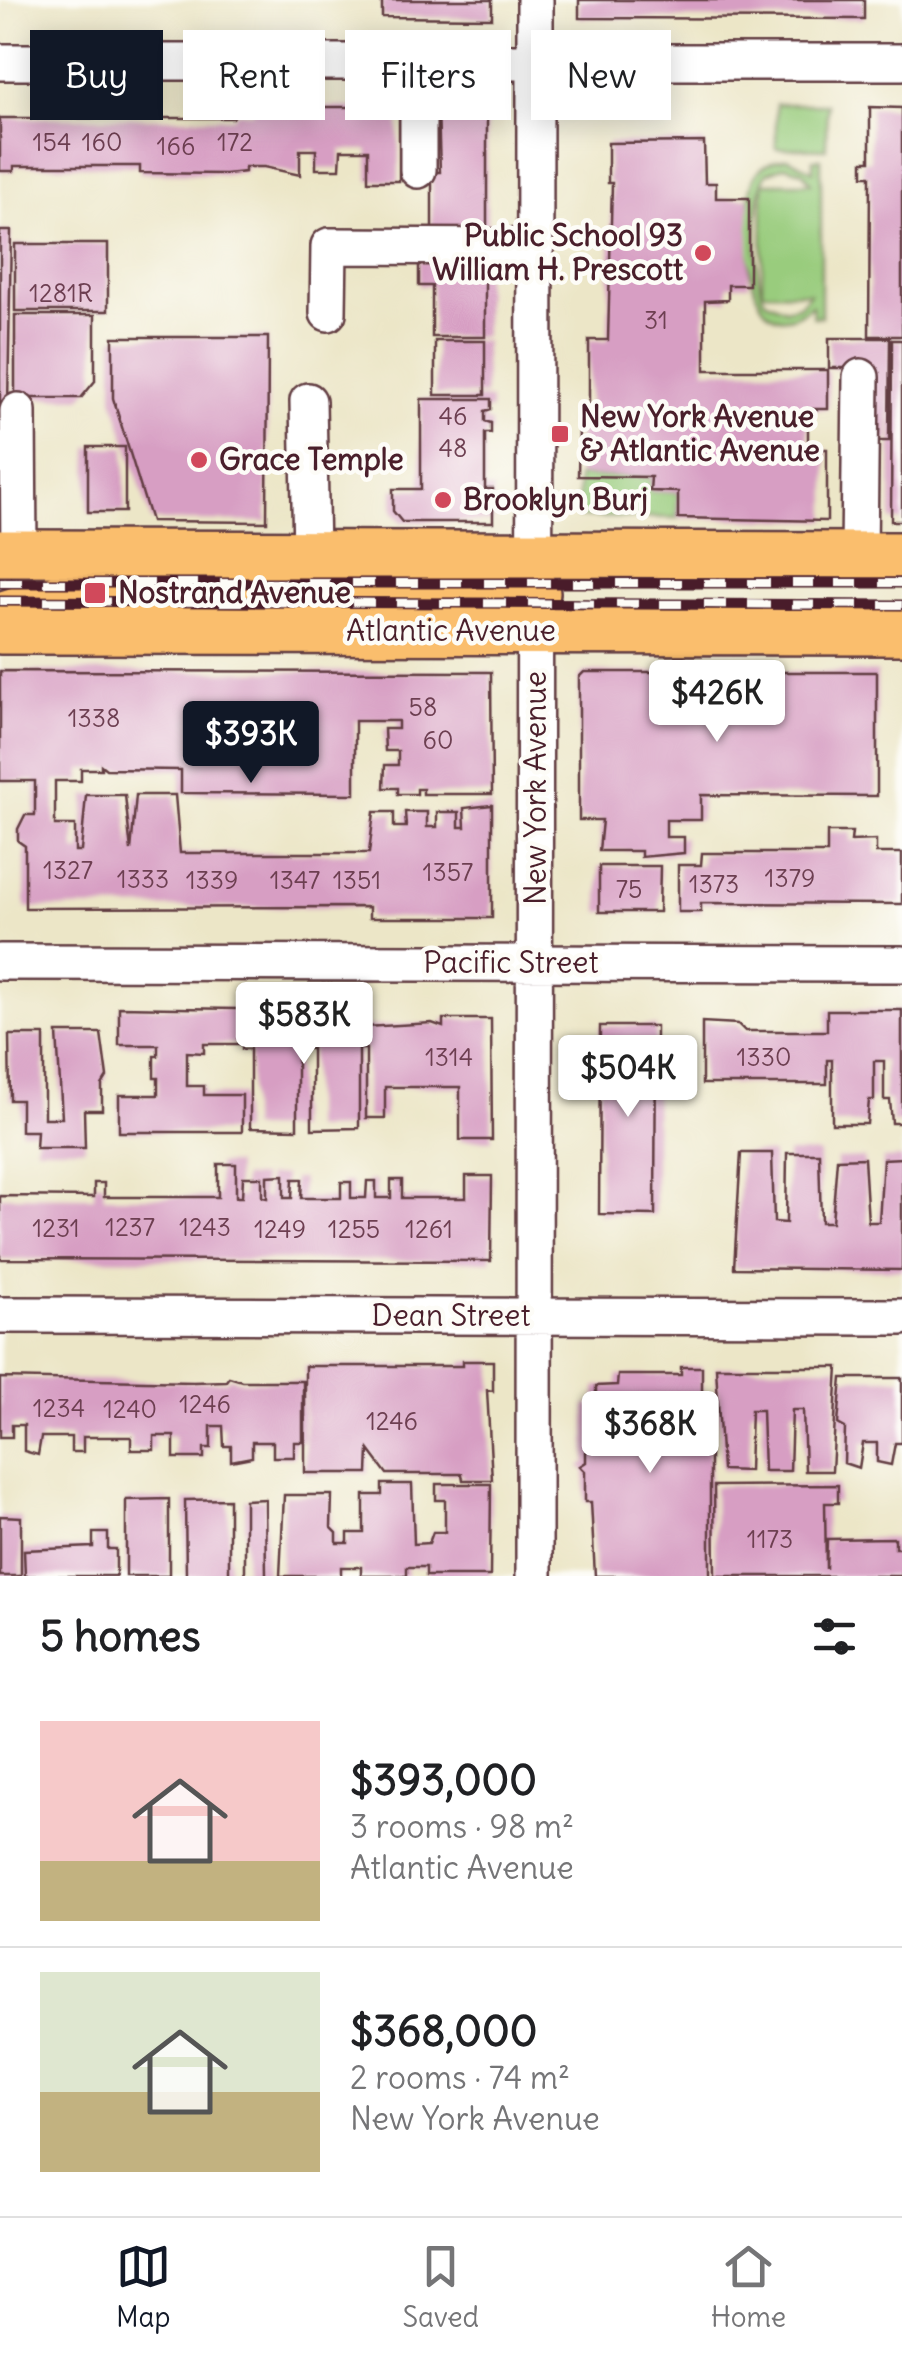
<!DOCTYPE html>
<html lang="en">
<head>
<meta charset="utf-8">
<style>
  :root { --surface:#fff; --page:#f6f6f6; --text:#202124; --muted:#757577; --line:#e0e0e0; --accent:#111827 }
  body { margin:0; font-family:Delius,sans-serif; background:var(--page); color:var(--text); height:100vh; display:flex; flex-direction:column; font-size:38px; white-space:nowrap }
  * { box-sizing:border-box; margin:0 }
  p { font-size:32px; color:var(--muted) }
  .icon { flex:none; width:55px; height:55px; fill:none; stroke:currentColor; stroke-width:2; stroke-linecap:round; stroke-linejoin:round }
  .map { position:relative; height:1576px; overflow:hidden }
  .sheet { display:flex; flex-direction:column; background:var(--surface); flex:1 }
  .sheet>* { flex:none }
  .guide { position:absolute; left:30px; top:30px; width:842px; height:90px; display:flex; gap:20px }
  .price { position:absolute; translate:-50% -85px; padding:0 22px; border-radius:10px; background:#fff; color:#222; font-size:32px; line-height:65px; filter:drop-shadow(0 2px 5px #0008) }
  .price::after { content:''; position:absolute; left:50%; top:60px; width:30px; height:22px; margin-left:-15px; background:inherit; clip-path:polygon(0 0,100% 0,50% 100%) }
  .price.active { background:var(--accent); color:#fff }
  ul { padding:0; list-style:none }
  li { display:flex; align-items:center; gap:30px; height:250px; padding:0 40px }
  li+li { border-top:2px solid var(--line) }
  li span { display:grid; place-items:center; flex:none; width:280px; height:200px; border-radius:0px; color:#555 }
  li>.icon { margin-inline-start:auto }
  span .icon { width:120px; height:120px; fill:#fffc; stroke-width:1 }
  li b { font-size:42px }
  h2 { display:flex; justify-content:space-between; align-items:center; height:120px; padding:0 40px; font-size:42px }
  .pill { padding:0 35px; border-radius:0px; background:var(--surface); box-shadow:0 5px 25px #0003; font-size:35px; line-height:90px }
  .pill.active { background:var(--accent); color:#fff }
  .dock { display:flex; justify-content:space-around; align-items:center; height:140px; border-top:2px solid var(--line); background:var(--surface); font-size:28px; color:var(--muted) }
  .dock a { display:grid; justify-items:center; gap:5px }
  .dock .active { color:var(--accent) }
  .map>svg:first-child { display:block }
</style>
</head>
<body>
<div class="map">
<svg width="902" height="1576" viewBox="0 0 902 1576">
  <rect width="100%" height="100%" fill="#fdfcf7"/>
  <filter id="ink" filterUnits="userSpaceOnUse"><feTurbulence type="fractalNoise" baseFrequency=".01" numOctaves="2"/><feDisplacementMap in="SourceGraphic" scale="20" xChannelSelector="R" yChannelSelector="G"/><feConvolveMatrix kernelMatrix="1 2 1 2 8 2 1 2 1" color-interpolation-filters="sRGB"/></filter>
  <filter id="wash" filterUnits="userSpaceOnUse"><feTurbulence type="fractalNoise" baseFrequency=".0048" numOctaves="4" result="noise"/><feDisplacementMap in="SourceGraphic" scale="40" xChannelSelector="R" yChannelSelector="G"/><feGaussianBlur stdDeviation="2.25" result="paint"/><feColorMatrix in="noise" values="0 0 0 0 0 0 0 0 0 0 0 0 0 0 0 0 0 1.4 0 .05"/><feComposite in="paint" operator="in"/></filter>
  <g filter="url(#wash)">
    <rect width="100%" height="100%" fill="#ece6c7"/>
    <path fill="#99cc7d" stroke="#727654" stroke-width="2.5" fill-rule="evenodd" d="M776,104H827L826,149L776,148Z
      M788,158L813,171V159H821V317H813L812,305C740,366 740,203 755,176C762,164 774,160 788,158ZM785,166L802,171L811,183H763L762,292L810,293L800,305L785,309L765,300C753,280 753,190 767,173Z
      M578,476L651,477V491L678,492V518L578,517Z"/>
    <g id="blocks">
      <path fill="#d79ec3" d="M382,0H492V18L382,17Z
        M579,0H864V19L579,18Z
        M256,107H399V181H368V150H341L340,169H316V150H300V175L264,167H245V172L225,174L140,173V166H14V171H0V118H233L237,112L252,113Z
        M438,107H487V235L432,234V172H440Z
        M870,107L902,108V336H869L870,176H863V161H870Z
        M704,142L705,183H716V198H749V285H728V300L705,301V370H828V409H808V449H827V521L678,518V492L650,491L651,477L578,476L579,427H589V340H608L612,183H608V143Z
        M0,231H11L6,522H0Z
        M15,244H108V311H15Z
        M419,261L485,262V337H432V286H419Z
        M15,315H95V381L81,398H15Z
        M113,337H268L267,522L151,521L113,398Z
        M829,338H890L889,441H865V368H829Z
        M892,340H902V521H891Z
        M435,341H485V395H435Z
        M421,399H491V409L485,411V421L491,423V433H485V489H493V522H402L393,511V489H421Z
        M88,447H125V512H88Z
        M0,671L491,672L492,794H423V789H417V794H398V788H384L385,765H398V751H385L384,729H398V721H355V794L181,793V770L106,769L101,765V769H81V781H55V825H75V851H81L86,795H125L131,851L136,795H175L180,853H369L374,812H394V827H406L405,812H427V827H437V812H459V827H465L464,808L492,805V918H369V907L25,908V846L18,841V829L25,815H35V781H0Z
        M584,672H877V796L701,795V820H666V837H684V853L641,857V851H599L602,820H579V677Z
        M827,832H852L851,841L876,840V853H902V904L701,903V912H678V865H701L702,853H827Z
        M599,866H660L659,912H599Z
        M119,1007L366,1011V1027L432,1023L443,1027V1019H491L492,1140H460V1087H385V1118H366V1049H359V1128L312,1129V1049L297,1048V1129L250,1128V1049H242V1044H204V1053L187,1052V1086H204V1095H242V1132H119V1095H158V1078H154V1056H158V1045H119Z
        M827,1010H902V1123H892L890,1100H884V1061H874V1100H869L867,1124H832V1060H827V1084H702V1022L738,1024L745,1031H827Z
        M600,1026H656L655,1215L599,1214Z
        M57,1033H101L107,1077L102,1085V1110H84L85,1148H36L37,1131H21V1100H10L9,1035H44V1118H62Z
        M741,1153H772L774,1222L786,1223L787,1153H819L821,1222H832L837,1159L864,1158L868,1222H879L883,1159L902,1158V1270L734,1268Z
        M218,1164H236V1197H242L243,1177H262V1197L267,1198V1176L284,1175V1198H292L293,1179H302L301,1198H341V1182H351V1198H366L367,1181H376V1198H391V1180H402V1198H466V1176H492L491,1261L0,1259V1196L94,1197V1183H104V1197H218Z
        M463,1361H493V1391L487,1390L492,1480H463L462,1474H387L369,1450L368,1473H305V1366H463Z
        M681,1367H702V1406H710V1576H595L591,1502H585V1471L580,1466L586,1462V1405H596V1386L617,1385L618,1375H681Z
        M716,1367H838L832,1471H805L803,1410H792L790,1471H764L762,1410H751L749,1471L722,1470Z
        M229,1377L242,1381H303V1442H294V1457H273V1442H252V1457L231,1461V1446H224L223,1426H211V1448H204V1458H174V1436H154V1450H131V1437H83V1452H71V1437H41L38,1455L24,1451V1425H12V1437H0V1378L193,1382L226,1381Z
        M842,1378H902V1443H895L891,1465L877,1462V1443H863L859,1468L844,1463L845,1428L838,1424Z
        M382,1484H412L414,1544L429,1543L433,1532H445V1500H436V1484H491L490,1576H426V1567H407V1576H361V1567H341V1576H280L284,1495H332L331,1527L337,1533V1543H348V1533H364V1495H382Z
        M838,1485V1503H825L826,1569L827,1539L895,1538V1548H902V1576H715L714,1486Z
        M169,1499V1576H126V1500Z
        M229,1499V1576H186L185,1500Z
        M265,1499L266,1576H245V1500Z
        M0,1516L21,1517V1576H0Z
        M93,1533H108V1549H116V1576H25L24,1550L93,1547Z"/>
    </g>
  </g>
  <g filter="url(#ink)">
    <use href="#blocks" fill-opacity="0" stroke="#623d42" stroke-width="2.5"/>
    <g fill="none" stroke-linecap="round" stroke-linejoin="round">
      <g stroke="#623d42" stroke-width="40">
        <path id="minor" d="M0,62H902
          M418,170V62
          M328,313L329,246L536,247
          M308,401L311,553
          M18,411L19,553
          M859,555L861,377
          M0,962L902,964
          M0,1315L902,1317
          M534,1576L535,0"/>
      </g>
      <g stroke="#623d42" stroke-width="50">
        <path id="major" d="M0,553L902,555
          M0,615L75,592L537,593
          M0,631L902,632"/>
      </g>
      <use href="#minor" stroke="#fff" stroke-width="35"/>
      <use href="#major" stroke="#fabe6d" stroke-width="45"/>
      <g stroke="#4a1f2b" stroke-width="11">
        <path id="rail" d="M0,583H902
          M0,601L902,605"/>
      </g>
      <use href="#rail" stroke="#fdfcf7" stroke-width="8" stroke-dasharray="22" stroke-linecap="butt"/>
    </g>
  </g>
  <g fill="#d1495b" stroke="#fdfcf7" stroke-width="4">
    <circle cx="703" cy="253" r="10"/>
    <rect x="550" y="424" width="20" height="20" rx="5"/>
    <circle cx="199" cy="460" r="10"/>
    <circle cx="443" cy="500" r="10"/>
    <rect x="83" y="581" width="24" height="24" rx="5"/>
  </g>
  <g text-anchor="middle" stroke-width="9" stroke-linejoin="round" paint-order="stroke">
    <g font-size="25" fill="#6d3f51">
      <text x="52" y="151">154</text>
      <text x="102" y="151">160</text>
      <text x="235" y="151">172</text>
      <text x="176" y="155">166</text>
      <text x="61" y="302">1281R</text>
      <text x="656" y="329">31</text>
      <text x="453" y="425">46</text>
      <text x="453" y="457">48</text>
      <text x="423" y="716">58</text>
      <text x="94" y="727">1338</text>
      <text x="438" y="749">60</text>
      <text x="68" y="879">1327</text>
      <text x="448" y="881">1357</text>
      <text x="790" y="887">1379</text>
      <text x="143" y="888">1333</text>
      <text x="212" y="889">1339</text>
      <text x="295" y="889">1347</text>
      <text x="357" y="889">1351</text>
      <text x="714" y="893">1373</text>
      <text x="629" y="898">75</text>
      <text x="449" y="1066">1314</text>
      <text x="764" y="1066">1330</text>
      <text x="130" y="1236">1237</text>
      <text x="205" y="1236">1243</text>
      <text x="56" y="1237">1231</text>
      <text x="280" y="1238">1249</text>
      <text x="354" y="1238">1255</text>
      <text x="429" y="1238">1261</text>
      <text x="205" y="1413">1246</text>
      <text x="59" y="1417">1234</text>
      <text x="130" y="1418">1240</text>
      <text x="392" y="1430">1246</text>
      <text x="770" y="1548">1173</text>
    </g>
    <g font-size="30" font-weight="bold" fill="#4a1f2b" stroke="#fdfcf7" text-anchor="start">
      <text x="683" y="246" text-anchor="end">Public School 93<tspan x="683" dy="34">William H. Prescott</tspan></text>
      <text x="580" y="427">New York Avenue<tspan x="580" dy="34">&amp; Atlantic Avenue</tspan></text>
      <text x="219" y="470">Grace Temple</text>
      <text x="463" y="510">Brooklyn Burj</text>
      <text x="118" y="603">Nostrand Avenue</text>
    </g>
    <g font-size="30" fill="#4a1f2b" stroke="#fdfcf7">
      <text x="451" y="641">Atlantic Avenue</text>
      <text transform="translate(536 788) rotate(-90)" y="10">New York Avenue</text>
      <text x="511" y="973">Pacific Street</text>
      <text x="451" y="1326">Dean Street</text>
    </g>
  </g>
</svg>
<b class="price" style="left:717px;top:745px">$426K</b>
<b class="price active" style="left:251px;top:786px">$393K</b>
<b class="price" style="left:304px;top:1067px">$583K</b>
<b class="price" style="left:628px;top:1120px">$504K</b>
<b class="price" style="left:650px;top:1476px">$368K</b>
<div class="guide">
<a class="pill active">Buy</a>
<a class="pill">Rent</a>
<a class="pill">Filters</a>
<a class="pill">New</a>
</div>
</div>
<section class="sheet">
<h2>5 homes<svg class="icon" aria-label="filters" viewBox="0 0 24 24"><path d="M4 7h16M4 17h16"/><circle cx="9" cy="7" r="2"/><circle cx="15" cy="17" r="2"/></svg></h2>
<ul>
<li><span style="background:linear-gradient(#f6c9c9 70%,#c2b280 0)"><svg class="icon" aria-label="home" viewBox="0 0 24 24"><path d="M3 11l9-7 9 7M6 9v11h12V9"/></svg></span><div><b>$393,000</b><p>3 rooms · 98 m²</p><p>Atlantic Avenue</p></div></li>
<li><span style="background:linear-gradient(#dfe7d0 60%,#c2b280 0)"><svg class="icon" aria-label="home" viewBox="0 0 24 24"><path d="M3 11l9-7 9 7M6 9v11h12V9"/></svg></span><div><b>$368,000</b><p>2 rooms · 74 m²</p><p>New York Avenue</p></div></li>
</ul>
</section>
<nav class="dock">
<a class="active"><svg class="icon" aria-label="map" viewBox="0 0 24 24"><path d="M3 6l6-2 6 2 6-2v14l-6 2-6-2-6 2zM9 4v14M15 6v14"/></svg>Map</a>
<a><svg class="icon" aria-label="saved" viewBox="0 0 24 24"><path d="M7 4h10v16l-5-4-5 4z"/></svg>Saved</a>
<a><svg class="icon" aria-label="home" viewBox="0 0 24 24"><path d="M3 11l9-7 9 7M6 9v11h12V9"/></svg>Home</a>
</nav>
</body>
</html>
